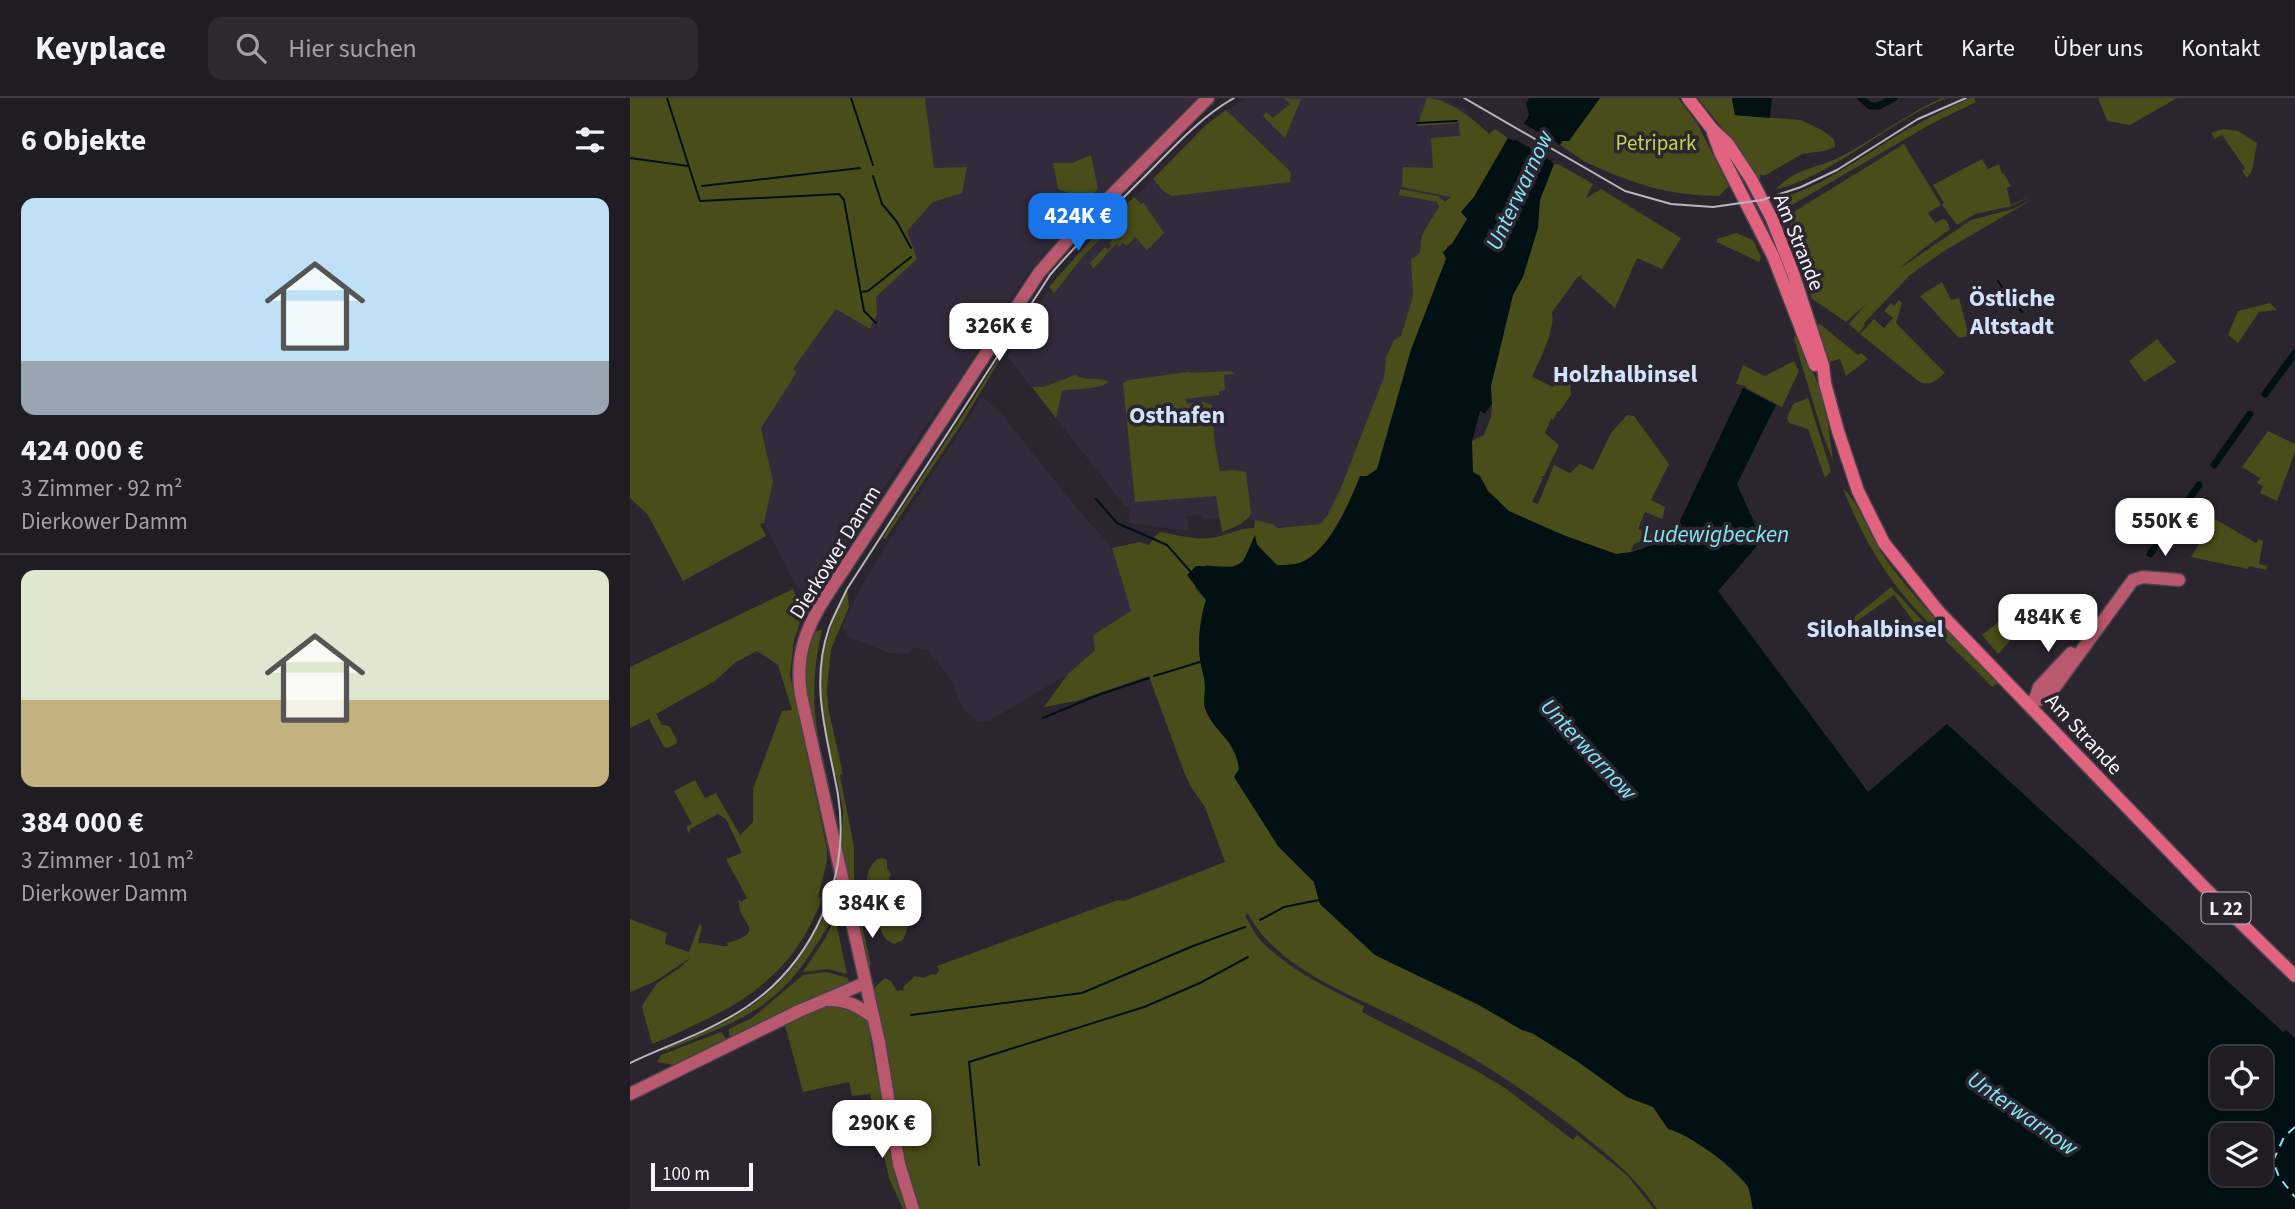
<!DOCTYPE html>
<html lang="de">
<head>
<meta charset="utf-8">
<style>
  :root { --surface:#201c23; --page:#2d2930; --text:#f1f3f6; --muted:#a2a1a6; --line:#3d3a41; --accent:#1a73e8 }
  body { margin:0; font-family:"Source Sans 3",sans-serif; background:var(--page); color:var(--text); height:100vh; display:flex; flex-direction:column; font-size:26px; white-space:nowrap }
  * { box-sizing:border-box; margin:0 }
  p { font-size:23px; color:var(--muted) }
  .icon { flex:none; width:38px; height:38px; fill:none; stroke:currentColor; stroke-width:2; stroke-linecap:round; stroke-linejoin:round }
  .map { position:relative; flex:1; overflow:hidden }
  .drawer { display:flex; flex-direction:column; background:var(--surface); width:630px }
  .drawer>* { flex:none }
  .fabs { position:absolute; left:1580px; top:948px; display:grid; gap:14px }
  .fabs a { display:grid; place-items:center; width:63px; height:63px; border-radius:14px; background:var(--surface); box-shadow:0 2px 5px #0004,0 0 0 2px var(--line); font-size:35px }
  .scale { position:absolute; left:21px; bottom:18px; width:102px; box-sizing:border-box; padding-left:7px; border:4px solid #f7f3fa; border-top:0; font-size:19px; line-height:24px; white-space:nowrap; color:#f7f3fa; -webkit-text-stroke:5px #2a252f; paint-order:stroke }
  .price { position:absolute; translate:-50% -60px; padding:0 16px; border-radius:14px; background:#fff; color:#222; font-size:23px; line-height:46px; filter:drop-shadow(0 2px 4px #0008) }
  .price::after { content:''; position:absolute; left:50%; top:42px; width:21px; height:16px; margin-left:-10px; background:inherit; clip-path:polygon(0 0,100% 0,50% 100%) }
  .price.on { background:var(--accent); color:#fff }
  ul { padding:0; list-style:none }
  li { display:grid; align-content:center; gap:14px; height:371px; padding:0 21px }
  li+li { border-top:2px solid var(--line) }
  li span { display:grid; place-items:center; height:217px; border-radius:14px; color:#555 }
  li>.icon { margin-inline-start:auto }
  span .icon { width:126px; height:126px; fill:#fffc; stroke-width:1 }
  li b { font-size:30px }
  h2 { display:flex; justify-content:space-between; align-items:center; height:84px; padding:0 21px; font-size:30px }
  header { display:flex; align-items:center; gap:42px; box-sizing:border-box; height:98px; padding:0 35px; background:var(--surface); border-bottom:2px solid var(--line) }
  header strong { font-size:33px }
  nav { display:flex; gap:38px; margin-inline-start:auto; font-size:24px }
  .search { width:490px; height:63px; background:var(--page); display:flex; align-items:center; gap:18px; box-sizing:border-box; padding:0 24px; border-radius:14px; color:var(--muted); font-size:26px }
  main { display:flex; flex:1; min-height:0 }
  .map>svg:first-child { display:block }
</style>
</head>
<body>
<header>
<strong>Keyplace</strong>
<div class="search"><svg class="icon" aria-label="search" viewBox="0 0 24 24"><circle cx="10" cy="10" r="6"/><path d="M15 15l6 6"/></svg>Hier suchen</div>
<nav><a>Start</a><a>Karte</a><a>Über uns</a><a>Kontakt</a></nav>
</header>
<main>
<section class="drawer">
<h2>6 Objekte<svg class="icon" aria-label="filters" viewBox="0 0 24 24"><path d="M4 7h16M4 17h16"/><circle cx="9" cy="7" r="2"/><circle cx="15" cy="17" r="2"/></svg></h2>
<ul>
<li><span style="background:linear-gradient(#bfe0f5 75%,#9aa5b1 0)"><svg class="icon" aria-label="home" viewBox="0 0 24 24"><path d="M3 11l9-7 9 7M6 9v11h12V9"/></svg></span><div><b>424 000 €</b><p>3 Zimmer · 92 m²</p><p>Dierkower Damm</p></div></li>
<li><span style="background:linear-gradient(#dfe7d0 60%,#c2b280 0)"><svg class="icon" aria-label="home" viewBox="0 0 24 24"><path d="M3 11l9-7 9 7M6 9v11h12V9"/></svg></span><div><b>384 000 €</b><p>3 Zimmer · 101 m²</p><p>Dierkower Damm</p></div></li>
</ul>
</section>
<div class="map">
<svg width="1665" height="1111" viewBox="0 0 1665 1111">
  <rect width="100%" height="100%" fill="#2a252f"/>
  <path fill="#332b3b" d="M295,0H568L435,133L397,176L328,283L228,426L187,489L168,492L134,425L143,383L131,330L167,274L163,271L206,210L240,231L247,216L246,199L287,161L276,133L303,104L332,95L304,71Z
    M619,0H811L836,12L838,18L857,34L859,45L791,141L792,149L787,158L781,161L783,198L771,238L756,260L754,279L710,392L697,418L690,426L647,430L642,426L615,420L604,421L591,428L589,420L574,421L571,417L557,418L559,433L500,425L499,410L495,408L377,258L408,207L446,158L576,27L596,12Z
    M352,299L370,314L445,408L482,450L501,513L463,537L465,552L438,576L359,623H348L333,611L319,579L297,551L283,550L280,556L259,555L217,538L216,532L212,530L226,498L252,454Z"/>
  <path fill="#494d19" d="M0,0H295L304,70L337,69L332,95L303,104L277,133L287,161L246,199L247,216L240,231L206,211L163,271L167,274L131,330L143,383L134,425L130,426L136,438L53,483L18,417L0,400Z
    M654,0L671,1L655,40L633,18L636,14L643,20L660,6Z
    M797,0C816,0 846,22 859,36L865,31L878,40L844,99L831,114L838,121L822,146L817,148L816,161L781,252L747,371L737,378H730C720,404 700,450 674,464C667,467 656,467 647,468L627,446L625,439C613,470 608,471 576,467L565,490L576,502C570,521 567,546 571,567C572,574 575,581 575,588C576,595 573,604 575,610C583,634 606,641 609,672L648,748L684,784L690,806L745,857L849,907L892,932L902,935L947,963L997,999L1023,1009L1038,1030L1050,1033L1090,1061L1118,1088L1123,1111H1027C1005,1078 979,1058 948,1033C893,990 840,956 778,925C723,897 648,872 618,816L615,818C621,827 625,837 633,845C662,873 699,891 734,908L732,914L845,972L875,990L943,1042L947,1037L997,1077L1024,1111H273L259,1080L240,996L222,998L219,984L173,994L155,927L181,915V911L211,903L239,922L242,931L239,934L256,1027L266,1026L244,894L246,888L255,880L261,883L267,893L274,892L273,889L285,878L293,880L302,876L306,877L309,872L307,868L488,802L494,803L595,764L575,709L561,689L554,674L519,578L446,603L414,609L438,576L465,552L463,537L501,513L482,450L509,444L519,447L526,437L531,434C547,437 565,442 581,440C596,438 608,430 624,430L625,422L642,426L648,430L690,426L697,418L710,392L754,279L756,260L764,242L771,238L783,198L781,161C793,155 790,152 791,142C793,132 804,118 809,109L807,104L769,97L770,91L808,98L815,104L821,99L772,89L773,69L803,70L801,40L830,38L829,25L787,28Z
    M970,0H1048L1067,25L1099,88L1089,98C1041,98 1004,86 962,67C950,62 942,54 930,47Z
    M1068,0H1102L1105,17L1171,22L1192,32L1204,41L1205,49L1194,53L1172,56L1136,77H1130V81L1125,80L1092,30Z
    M1312,0H1316C1256,25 1208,75 1145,92C1166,69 1187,71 1212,58C1246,40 1276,16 1312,0Z
    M1340,0H1344L1346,4L1301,26L1155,111L1151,110L1145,102C1198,87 1235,55 1282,29C1301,18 1321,9 1340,0Z
    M1468,0H1547L1500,27L1477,23Z
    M596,12L661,74L660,84L542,98L534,94L523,81L576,27Z
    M1593,31L1608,33L1627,45L1622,73L1617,80L1612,73L1615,70L1592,37L1585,41L1581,35Z
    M1274,46L1311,107L1298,115L1305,125L1313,121L1317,123L1320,131L1293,151L1269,171L1341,122L1383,111L1405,100L1314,153L1280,177L1234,225L1235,227L1229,235L1219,226L1236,206L1216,224L1181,200L1178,173L1157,118Z
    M461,57L468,91L457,102L428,91L423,65H442Z
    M1352,61L1358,71L1369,66L1372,76L1374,75L1381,88L1377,90L1381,107L1401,98L1382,108L1345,116L1327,127L1312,107L1314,105L1303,87Z
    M924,66H928L963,86L956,100L971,91L1051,140L1032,171L1007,160L985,210L951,180L952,177L947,180L922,214C926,231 909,263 902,279L923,289L930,280L940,284L941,297L930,313H928L923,322L921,321L915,335L929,347L914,378H911L913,380L902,404L908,406L924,367L940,375L950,366L963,372L981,335L997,317L1004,318L1039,366L1021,402L1035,409L1032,421L1015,414L1008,431L1025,438L1004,446L1001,453L1027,445L1008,455L990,458L847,405L836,341L842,343L854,337L861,319L862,307L855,316L850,313L908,89Z
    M504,99L511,106L513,104L534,135L517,152L505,139L497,148L493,145L490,148L486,146L463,171L460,165L475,149L478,152L481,148L479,145L489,135L483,129L455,156L424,195L419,189L457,146Z
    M1106,135L1123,142L1131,159L1129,164L1087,144V141Z
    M1312,184L1321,202L1329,200L1339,238L1329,240L1290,198Z
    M407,199L334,322L255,441L253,439L340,306Z
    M1269,202L1272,205L1266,225L1315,275C1305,283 1299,290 1287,282L1230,236L1244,221L1254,230L1263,220L1254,213L1261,205L1264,208Z
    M1640,205L1647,212L1629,214L1608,245L1598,237L1608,213Z
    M1190,226L1228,257L1231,255L1238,261L1216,278L1210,261L1197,265L1185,228Z
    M1167,234L1190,292L1196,311L1203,363L1193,337L1164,241Z
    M1527,241L1546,264L1514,284L1499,263Z
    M1164,263L1169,273L1152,309L1116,290V288L1106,286L1113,267L1135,278Z
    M601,273L604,276L594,277L595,292L589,293V297L555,301L557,306L573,304L582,307L585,348L590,373L604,372L616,374L621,416C613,427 604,429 592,434L586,398L505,404L493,285L499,282L558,274L562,275Z
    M445,277C458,284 470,278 479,284C469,292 445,290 432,293L426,320L402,289H413Z
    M1178,300L1201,373L1195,380L1178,331L1159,325L1157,320L1163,306Z
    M1638,333L1665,346V354L1647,403L1630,395L1633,388L1627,385L1630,380L1612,369Z
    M1213,391C1227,400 1242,443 1255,460C1288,506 1329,545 1368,585L1362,589C1333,559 1302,531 1275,499C1248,467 1229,430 1213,391Z
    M1585,421L1626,445L1629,441L1633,443L1629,466L1637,468L1636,472L1619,468L1618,471L1561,459Z
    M1261,489L1298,529L1293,534L1291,533L1288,535L1281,527L1284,524L1264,497L1207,537L1205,535Z
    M163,491L174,518L168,523L170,524L164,542L160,577L197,751V763L188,799L192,801C168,863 131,896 71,924C55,931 39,940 22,946L12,909L13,906L27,885L51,869L60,860L24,884L0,894V821L37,835L35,846L59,854L69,827L72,828L68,845C78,844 89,849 98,848L97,845C142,833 105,825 109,801L111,804L117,800L96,761L112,755L96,721L88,716L60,731V736L56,729L62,726L44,693L65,682L75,700L86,695L110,737L123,724V691L152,613L162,612L148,567L127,553L106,564L85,583L26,616L32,627L39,628L47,642L46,646L38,650L34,649L19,621L0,630V569Z
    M217,491L219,509L201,551L197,591L198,609L213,676L210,677L224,749V792L241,867L237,868L211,755L213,712L206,677H204C187,599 181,566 217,491Z
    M1375,500L1390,522L1375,537L1380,543L1368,556L1352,537L1378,516L1369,506Z
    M192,532C185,563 182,592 186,624C190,656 201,687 204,720L178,605L174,574L181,534Z
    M252,760L257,762V770L261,777L259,780L260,791C282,805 283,819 273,842L264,846C246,839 252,821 245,807C239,798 235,787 238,775C239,770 243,765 247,761Z
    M200,804L203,808C203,822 194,836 186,847C153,901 122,918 64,941C53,945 41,952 29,953C115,919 162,893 200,804Z
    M205,819L217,876L197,871L173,874L196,839Z
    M196,874L218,880L219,886L104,942L99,937V931L122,920L173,877Z
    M91,934L98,943L48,968L27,964L31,957Z"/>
  <path fill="#011013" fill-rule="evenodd" d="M899,0H970L939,43H932L921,64L924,66L910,102L908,130L893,179L883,197L861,288L862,306L855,316L850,313L842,343L843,374L850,378L858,393L879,413L933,437L986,456L1001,454L1027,445L1030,446L1032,443L1039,446L1113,290L1146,307L1107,386L1132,442L1088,493L1238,694L1317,626L1653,934L1656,932L1665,940V1111H1123C1121,1104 1121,1095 1118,1089C1110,1072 1057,1035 1038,1031L1023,1009L997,999L947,963L902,935L892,932L849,907L745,857L690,806L684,784L648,748L604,679L609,671C606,641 583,634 575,610C573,604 575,595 575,588C575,581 572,574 571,567C567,546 570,521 576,502L557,477L566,468L603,469L613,464L625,437L627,447L647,467C656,467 667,467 674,463C700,450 720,404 730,378H737L747,371L781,252L816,161L813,154L822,146L837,121L831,114L844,99L878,40L884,43L899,17L896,6ZM1592,961H1631V999H1592ZM1592,1038H1631V1076H1592Z
    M1102,0H1142L1140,20L1105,17Z"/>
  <path fill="#2a252f" d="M891,24L931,47L922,63L881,39Z"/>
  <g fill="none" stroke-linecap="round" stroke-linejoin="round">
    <path stroke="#011013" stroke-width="2" d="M37,0L70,103L209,96L214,102L234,213L246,225
      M221,0L243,67
      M787,25L827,23
      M0,60L58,68
      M243,78L252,106L267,124L281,150
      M72,88L230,70
      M1368,183L1377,197L1392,214
      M232,194L238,193L281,159
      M466,401L487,425L537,447L560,473
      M524,578L570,564
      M413,620L468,597L519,580
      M630,822L654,809L689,802
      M281,917L452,895L563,848L615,829
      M349,1067L339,964L514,909L570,885L618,859"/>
    <path stroke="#011013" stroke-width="7" d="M1231,0L1240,8H1248L1264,0
      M1635,296L1665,255
      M1584,367L1620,316
      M1520,456L1569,387"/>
    <path stroke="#83e6f5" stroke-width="2" stroke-dasharray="9 7" stroke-linecap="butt" d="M1665,1029L1654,1039L1643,1063L1649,1079L1665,1099"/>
    <g stroke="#47424b" stroke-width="15">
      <path id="secondary" d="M1405,601L1409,589L1441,555
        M1397,604L1412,601L1422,593L1503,482L1513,479L1549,482
        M199,902C218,902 228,908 243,919
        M0,996L169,913L235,885
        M283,1111L269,1066L249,944L171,597C165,560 175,531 195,500L409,175L443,136L578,0"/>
    </g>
    <g stroke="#47424b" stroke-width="15">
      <path id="primary" d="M1058,0L1082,31L1098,46L1121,81L1142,121L1163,175L1193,267L1195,285L1208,333L1228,393L1254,445L1309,514L1572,787L1665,878
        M1083,35L1090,54L1143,158L1185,267"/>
    </g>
    <use href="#secondary" stroke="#ba586d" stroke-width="12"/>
    <use href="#primary" stroke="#e26380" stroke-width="12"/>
    <path stroke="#b9b5bd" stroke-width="2" d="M834,0L995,93L1041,106L1083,109L1132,102L1171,89L1207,72L1288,21L1336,0
      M0,965C38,947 80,933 115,910C184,864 221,779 208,697C198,640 179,588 199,530C204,517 211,504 217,491L420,177C449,143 482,111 514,79C542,51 569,20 604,0"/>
  </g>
  <g text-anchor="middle" stroke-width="7" stroke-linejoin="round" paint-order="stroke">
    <rect fill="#2a252f" stroke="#bab5bd" stroke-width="2" x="1571.5" y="794.5" width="49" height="31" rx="5"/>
    <g font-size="19" font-weight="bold" fill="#f7f3fa">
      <text x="1596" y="817">L 22</text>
    </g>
    <g font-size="21" fill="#c8d247" stroke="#2a252f">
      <text x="1026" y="52">Petripark</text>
    </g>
    <g font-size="21" fill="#f7f3fa" stroke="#2a252f">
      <text transform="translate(1169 144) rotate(68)" y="7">Am Strande</text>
      <text transform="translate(205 454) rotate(-58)" y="7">Dierkower Damm</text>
      <text transform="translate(1454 636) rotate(47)" y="7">Am Strande</text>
    </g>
    <g font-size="23" font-style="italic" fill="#83e6f5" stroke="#2a252f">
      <text transform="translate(889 92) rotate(-65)" y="8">Unterwarnow</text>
      <text x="1086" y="444">Ludewigbecken</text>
      <text transform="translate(959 651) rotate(47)" y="8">Unterwarnow</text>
      <text transform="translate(1393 1015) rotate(35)" y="8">Unterwarnow</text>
    </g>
    <g font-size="24" font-weight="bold" fill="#cfe3fb" stroke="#2a252f">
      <text x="1382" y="208">Östliche<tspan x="1382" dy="28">Altstadt</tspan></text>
      <text x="995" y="284">Holzhalbinsel</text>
      <text x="547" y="325">Osthafen</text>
      <text x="1245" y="539">Silohalbinsel</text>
    </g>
  </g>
</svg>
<div class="fabs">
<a><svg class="icon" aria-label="locate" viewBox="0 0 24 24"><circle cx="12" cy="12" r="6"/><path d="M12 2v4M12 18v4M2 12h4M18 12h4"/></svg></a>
<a><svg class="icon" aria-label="layers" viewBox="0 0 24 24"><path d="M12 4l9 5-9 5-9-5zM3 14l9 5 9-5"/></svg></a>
</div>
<div class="scale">100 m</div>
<b class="price on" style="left:448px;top:155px">424K €</b>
<b class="price" style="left:369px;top:265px">326K €</b>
<b class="price" style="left:1535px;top:460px">550K €</b>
<b class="price" style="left:1418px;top:556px">484K €</b>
<b class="price" style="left:242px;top:842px">384K €</b>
<b class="price" style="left:252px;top:1062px">290K €</b>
</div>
</main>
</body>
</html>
